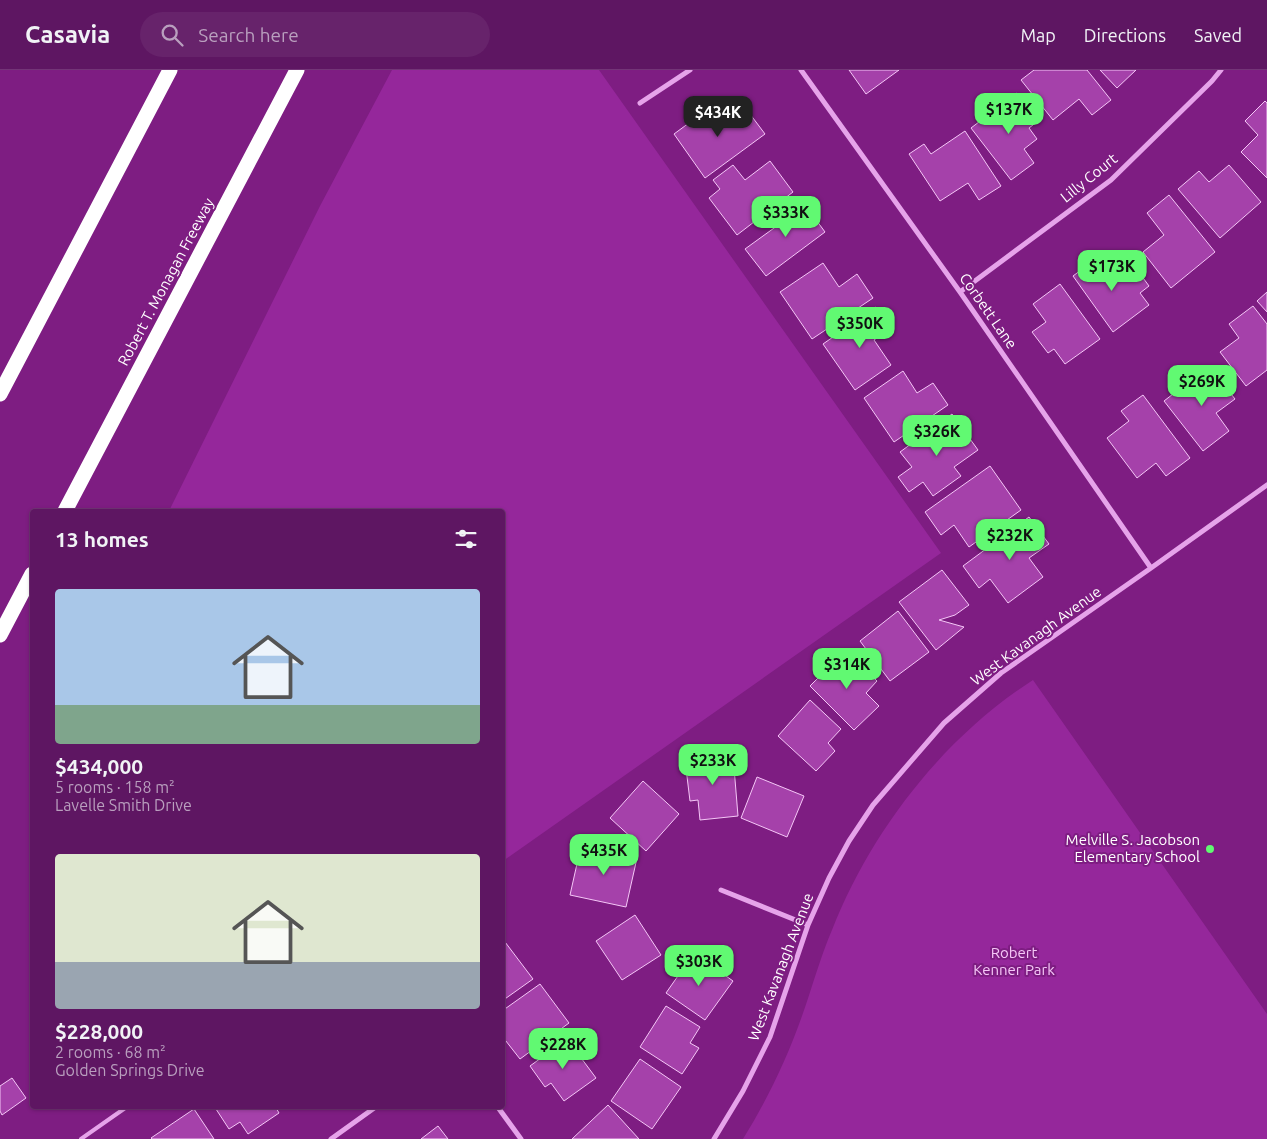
<!DOCTYPE html>
<html lang="en">
<head>
<meta charset="utf-8">
<style>
  :root { --surface:#5e1662; --page:#67236b; --text:#f1f3f6; --muted:#b99fbe; --line:#733577; --accent:#61f972 }
  body { margin:0; font-family:Ubuntu,sans-serif; background:var(--page); color:var(--text); height:100vh; display:flex; flex-direction:column; font-size:19px; white-space:nowrap }
  * { box-sizing:border-box; margin:0 }
  p { font-size:16px; color:var(--muted) }
  .icon { flex:none; width:28px; height:28px; fill:none; stroke:currentColor; stroke-width:2; stroke-linecap:round; stroke-linejoin:round }
  .map { position:relative; flex:1; overflow:hidden }
  .side { position:absolute; left:30px; top:439px; width:475px; height:600px; display:flex; flex-direction:column; background:var(--surface); border-radius:5px; box-shadow:0 1px 4px #0004,0 0 0 1px var(--line) }
  .side>* { flex:none }
  .price { position:absolute; translate:-50% -42px; padding:0 11px; border-radius:10px; background:var(--accent); color:#111; font-size:16px; line-height:32px; filter:drop-shadow(0 1px 2px #0008) }
  .price::after { content:''; position:absolute; left:50%; top:30px; width:15px; height:11px; margin-left:-8px; background:inherit; clip-path:polygon(0 0,100% 0,50% 100%) }
  .price.current { background:#222; color:#fff }
  ul { padding:0; list-style:none }
  li { display:grid; align-content:center; gap:10px; height:265px; padding:0 25px }
  li span { display:grid; place-items:center; height:155px; border-radius:5px; color:#555 }
  li>.icon { margin-inline-start:auto }
  span .icon { width:90px; height:90px; fill:#fffc; stroke-width:1 }
  li b { font-size:21px }
  h2 { display:flex; justify-content:space-between; align-items:center; height:60px; padding:0 25px; font-size:21px }
  header { display:flex; align-items:center; gap:30px; box-sizing:border-box; height:70px; padding:0 25px; background:var(--surface); border-bottom:1px solid var(--line) }
  header strong { font-size:24px }
  nav { display:flex; gap:28px; margin-inline-start:auto; font-size:18px }
  .search { width:350px; height:45px; background:var(--page); display:flex; align-items:center; gap:12px; box-sizing:border-box; padding:0 18px; border-radius:28px; color:var(--muted); font-size:19px }
  .map>svg:first-child { display:block }
</style>
</head>
<body>
<header>
<strong>Casavia</strong>
<div class="search"><svg class="icon" aria-label="search" viewBox="0 0 24 24"><circle cx="10" cy="10" r="6"/><path d="M15 15l6 6"/></svg>Search here</div>
<nav><a>Map</a><a>Directions</a><a>Saved</a></nav>
</header>
<div class="map">
<svg width="1267" height="1069" viewBox="0 0 1267 1069">
  <rect width="100%" height="100%" fill="#7e1d82"/>
  <path fill="#95279b" d="M392,0H599L941,483L503,791L502,441H169L320,136Z
    M1033,610L1267,944V1069H743C767,1030 787,989 802,946C812,918 820,888 832,860C871,761 943,668 1033,610Z"/>
  <path fill="#a541aa" stroke="#f5c7f7" d="M849,0H899L866,24Z
    M1034,0H1087L1111,30L1092,45L1079,29L1053,50L1021,10Z
    M1100,0H1136L1117,18Z
    M1017,23L1038,51L1029,58L1037,69L1024,79L1034,93L1011,110L971,58Z
    M1265,31L1267,33V108L1241,82L1258,65L1245,51Z
    M712,36L723,51L744,36L765,64L705,108L674,64Z
    M965,61L1001,116L979,130L968,113L940,131L909,84L924,74L931,84Z
    M770,91L793,122L737,165L709,128L720,119L713,110L733,95L745,110Z
    M1229,95L1261,132L1220,168L1178,119L1199,101L1209,112Z
    M1169,125L1215,182L1171,218L1143,182L1164,165L1147,143Z
    M800,128L825,162L766,206L745,179L781,153L776,146Z
    M1104,183L1125,211L1138,201L1149,216L1140,223L1149,235L1113,262L1073,206Z
    M823,193L839,217L857,204L873,228L812,269L780,222Z
    M1060,214L1100,269L1065,294L1054,279L1048,283L1032,262L1046,252L1033,234Z
    M1267,222V242L1257,231Z
    M1253,236L1267,254V300L1246,316L1220,282L1239,268L1229,254Z
    M876,237L891,258L874,270L891,295L855,320L823,274Z
    M1209,296L1235,329L1216,343L1229,361L1203,381L1164,331Z
    M903,301L917,323L933,313L948,335L894,372L864,328Z
    M1143,325L1190,388L1166,406L1156,393L1137,408L1107,368L1129,351L1121,341Z
    M952,344L978,380L954,397L961,406L933,426L923,412L909,422L898,407L912,397L900,382Z
    M990,396L1021,440L969,477L954,455L941,465L925,442Z
    M1029,447L1049,474L1029,488L1043,507L1008,533L990,509L979,518L963,496Z
    M942,500L969,535L955,545L939,550L964,557L936,580L899,532Z
    M898,541L929,582L890,611L860,571Z
    M846,580L877,611L866,623L879,636L854,660L810,616Z
    M810,630L841,659L828,673L835,681L816,701L778,666Z
    M733,685L738,746L700,750L698,730L690,731L685,690Z
    M757,707L804,726L787,767L741,748Z
    M643,711L679,744L646,781L610,748Z
    M581,776L637,788L626,837L570,825Z
    M635,845L661,885L622,910L596,871Z
    M502,868L533,909L502,931Z
    M694,883L733,911L705,950L666,923Z
    M540,914L569,953L520,989L502,966V941Z
    M666,936L700,957L690,973L699,978L682,1004L640,977Z
    M567,969L596,1008L564,1031L551,1013L545,1017L530,996Z
    M640,989L681,1017L652,1059L611,1031Z
    M12,1008L26,1028L2,1045L0,1041V1016Z
    M608,1035L639,1069H572Z
    M214,1036H275L279,1043L248,1064L240,1052L229,1059Z
    M194,1039L214,1069H152L151,1068Z
    M438,1056L448,1069H421Z"/>
  <g fill="none" stroke-linecap="round" stroke-linejoin="round">
    <path stroke="#e6a3ea" stroke-width="4" d="M81,1069L128,1036"/>
    <path stroke="#e6a3ea" stroke-width="5" d="M801,0L960,222L1151,498
      M640,33L690,0
      M960,222L1111,110L1212,11L1221,0
      M721,820L808,855
      M497,1036L521,1069
      M331,1069L377,1036
      M714,1069L743,1021L770,967L808,855L829,808L849,771L873,735L944,653L1001,603L1151,498L1267,415"/>
    <path stroke="#fff" stroke-width="15" d="M0,324L170,0
      M65,441L297,0
      M0,565L32,504"/>
  </g>
  <circle fill="#61f972" stroke="#7e1d82" stroke-width="2" cx="1210" cy="779" r="5"/>
  <g text-anchor="middle" stroke-width="4" stroke-linejoin="round" paint-order="stroke">
    <g font-size="15" fill="#fff" stroke="#7e1d82">
      <text transform="translate(1089 108) rotate(-39)" y="5">Lilly Court</text>
      <text transform="translate(166 212) rotate(-62)" y="5">Robert T. Monagan Freeway</text>
      <text transform="translate(988 241) rotate(55)" y="5">Corbett Lane</text>
      <text transform="translate(1036 566) rotate(-36)" y="5">West Kavanagh Avenue</text>
      <text transform="translate(781 897) rotate(-69)" y="5">West Kavanagh Avenue</text>
    </g>
    <g font-size="15" fill="#fff" stroke="#7e1d82" text-anchor="end">
      <text x="1200" y="775">Melville S. Jacobson<tspan x="1200" dy="17">Elementary School</tspan></text>
    </g>
    <g font-size="15" fill="#f5c7f7" stroke="#7e1d82">
      <text x="1014" y="888">Robert<tspan x="1014" dy="17">Kenner Park</tspan></text>
    </g>
  </g>
</svg>
<b class="price" style="left:1009px;top:65px">$137K</b>
<b class="price current" style="left:718px;top:68px">$434K</b>
<b class="price" style="left:786px;top:168px">$333K</b>
<b class="price" style="left:1112px;top:222px">$173K</b>
<b class="price" style="left:860px;top:279px">$350K</b>
<b class="price" style="left:1202px;top:337px">$269K</b>
<b class="price" style="left:937px;top:387px">$326K</b>
<b class="price" style="left:1010px;top:491px">$232K</b>
<b class="price" style="left:847px;top:620px">$314K</b>
<b class="price" style="left:713px;top:716px">$233K</b>
<b class="price" style="left:604px;top:806px">$435K</b>
<b class="price" style="left:699px;top:917px">$303K</b>
<b class="price" style="left:563px;top:1000px">$228K</b>
<section class="side">
<h2>13 homes<svg class="icon" aria-label="filters" viewBox="0 0 24 24"><path d="M4 7h16M4 17h16"/><circle cx="9" cy="7" r="2"/><circle cx="15" cy="17" r="2"/></svg></h2>
<ul>
<li><span style="background:linear-gradient(#a9c7e8 75%,#7fa58c 0)"><svg class="icon" aria-label="home" viewBox="0 0 24 24"><path d="M3 11l9-7 9 7M6 9v11h12V9"/></svg></span><div><b>$434,000</b><p>5 rooms · 158 m²</p><p>Lavelle Smith Drive</p></div></li>
<li><span style="background:linear-gradient(#dfe7d0 70%,#9aa5b1 0)"><svg class="icon" aria-label="home" viewBox="0 0 24 24"><path d="M3 11l9-7 9 7M6 9v11h12V9"/></svg></span><div><b>$228,000</b><p>2 rooms · 68 m²</p><p>Golden Springs Drive</p></div></li>
</ul>
</section>
</div>
</body>
</html>
